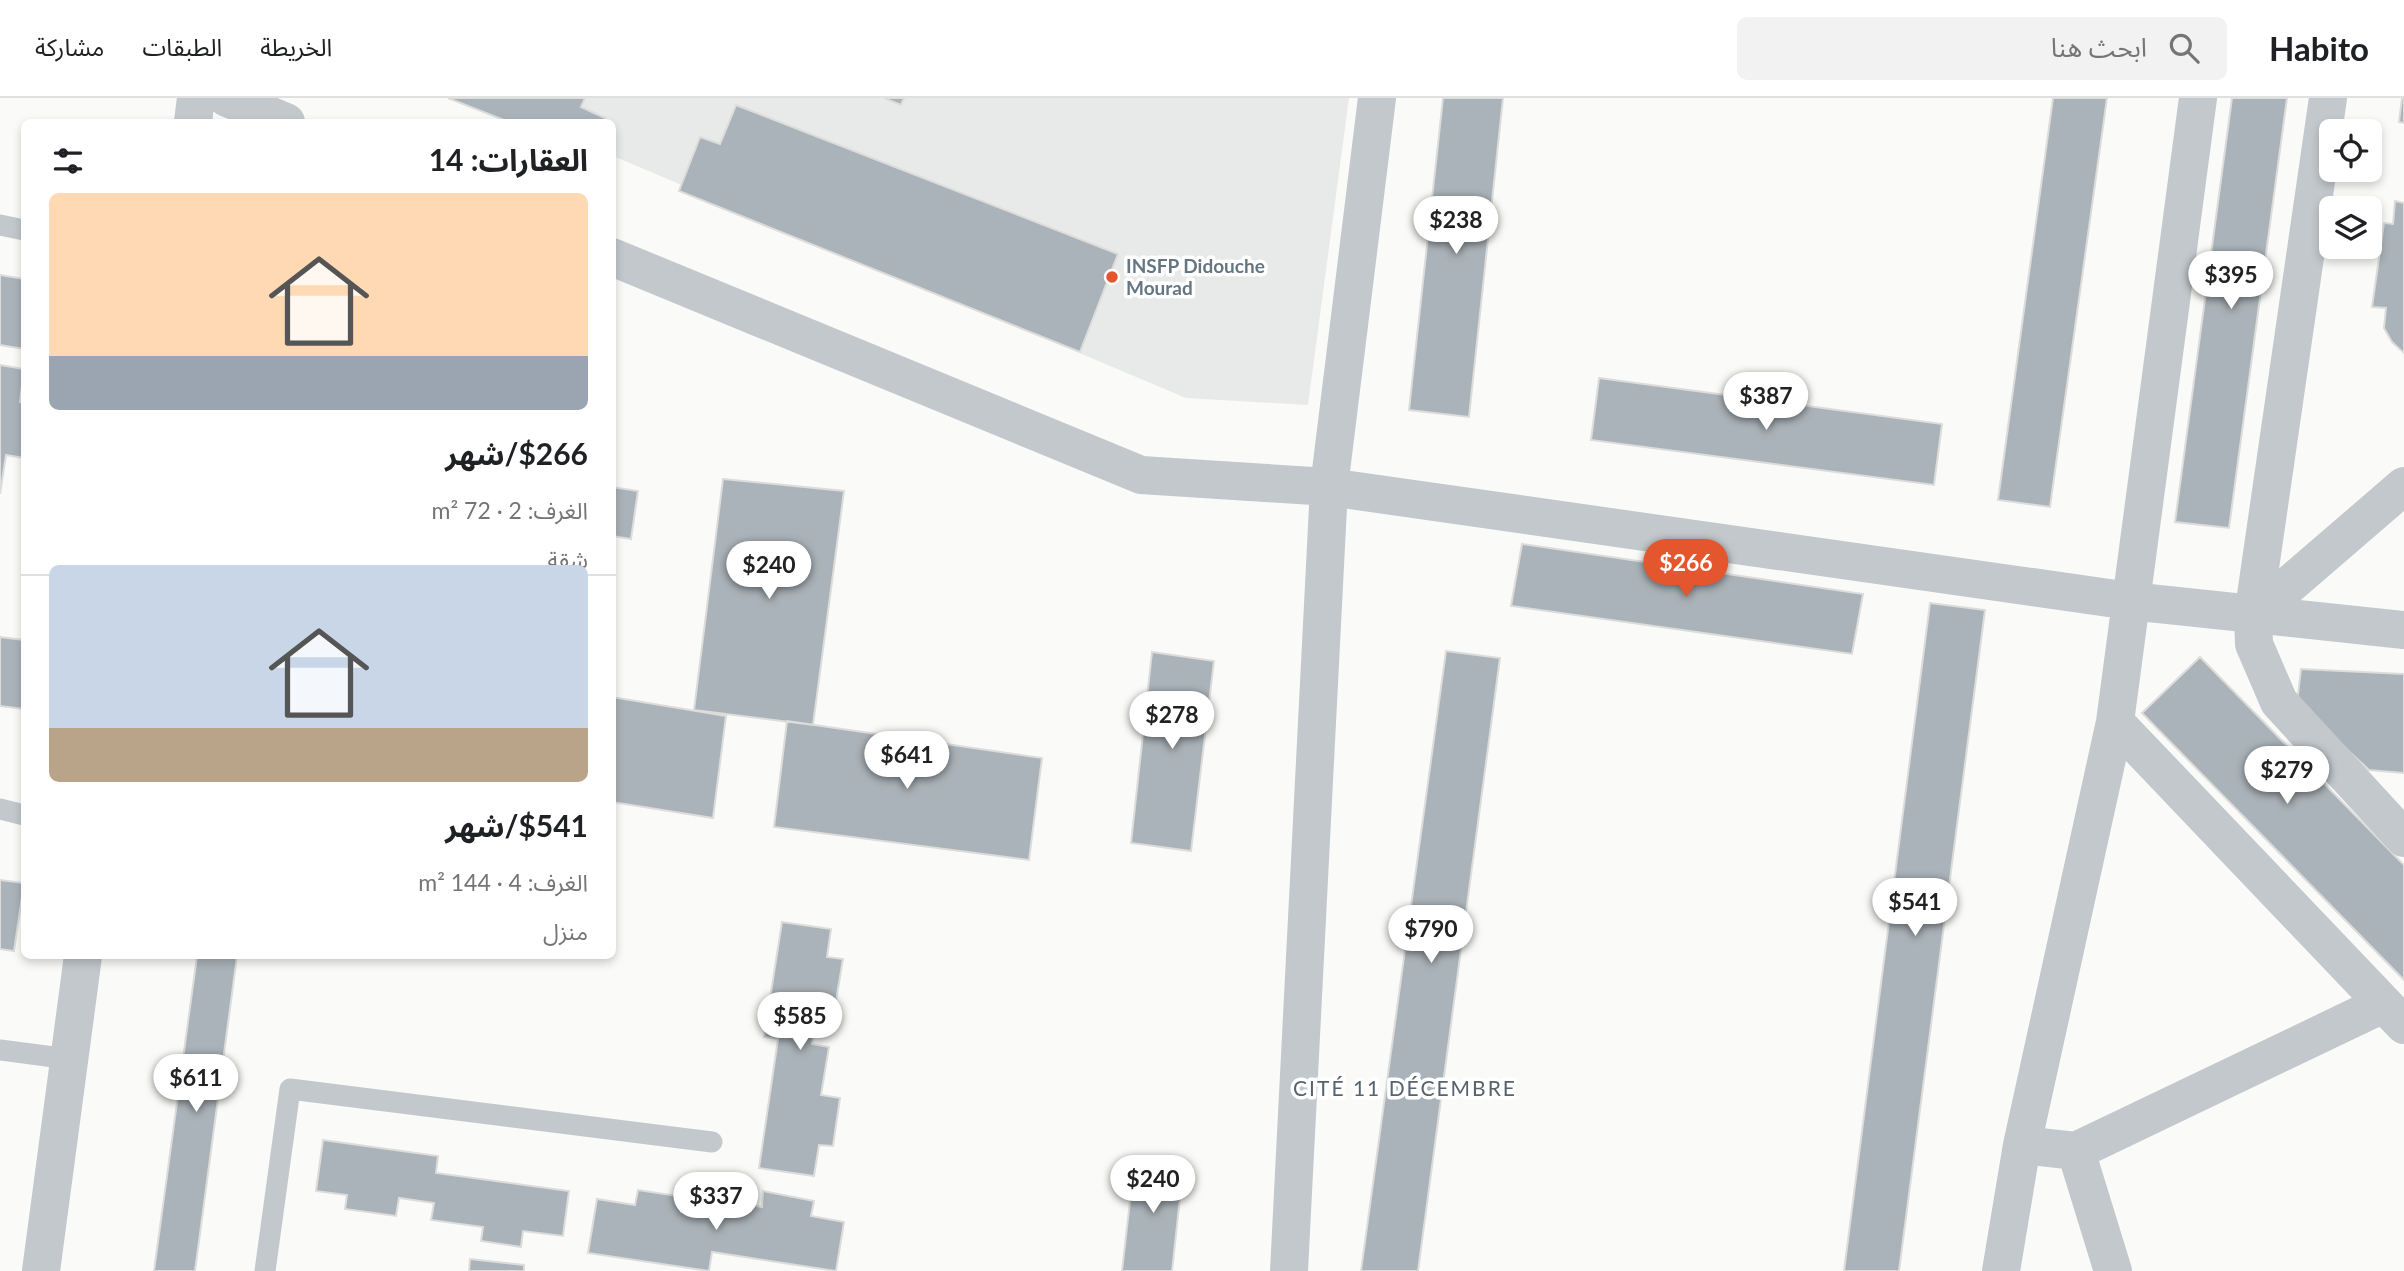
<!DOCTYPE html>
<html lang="ar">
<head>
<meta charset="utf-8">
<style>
  :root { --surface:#fff; --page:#f2f2f2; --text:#202124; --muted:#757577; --line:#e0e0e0; --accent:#e4572e }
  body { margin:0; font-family:Lato,"Noto Sans Arabic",sans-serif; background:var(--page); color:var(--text); direction:rtl; height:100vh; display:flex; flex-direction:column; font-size:26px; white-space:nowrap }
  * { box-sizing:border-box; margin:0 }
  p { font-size:23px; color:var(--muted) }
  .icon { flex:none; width:38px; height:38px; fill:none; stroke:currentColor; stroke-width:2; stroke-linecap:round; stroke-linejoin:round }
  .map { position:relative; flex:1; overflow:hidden; direction:ltr }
  .panel { position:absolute; left:21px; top:21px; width:595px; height:840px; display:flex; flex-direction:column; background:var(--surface); border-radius:10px; box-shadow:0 4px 10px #0003; direction:rtl }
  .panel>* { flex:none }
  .buttons { position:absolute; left:2319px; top:21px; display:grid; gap:14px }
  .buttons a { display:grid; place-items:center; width:63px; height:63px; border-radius:10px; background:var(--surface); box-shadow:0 4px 10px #0003; font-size:35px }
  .price { position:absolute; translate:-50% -60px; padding:0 16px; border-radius:24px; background:#fff; color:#222; font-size:23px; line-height:46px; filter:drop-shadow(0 2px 4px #0008) }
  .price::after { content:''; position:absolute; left:50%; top:42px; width:21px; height:16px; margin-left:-10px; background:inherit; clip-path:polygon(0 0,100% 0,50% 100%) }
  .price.on { background:var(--accent); color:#fff }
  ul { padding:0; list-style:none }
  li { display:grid; align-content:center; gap:14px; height:371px; padding:0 28px }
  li+li { border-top:2px solid var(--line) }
  li span { display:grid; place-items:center; height:217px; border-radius:10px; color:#555 }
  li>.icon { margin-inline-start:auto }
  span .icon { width:126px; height:126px; fill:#fffc; stroke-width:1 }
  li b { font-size:30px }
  h2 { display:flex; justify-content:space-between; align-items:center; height:84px; padding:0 28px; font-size:30px }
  header { display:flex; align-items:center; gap:42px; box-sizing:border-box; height:98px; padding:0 35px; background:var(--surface); border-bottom:2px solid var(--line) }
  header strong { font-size:33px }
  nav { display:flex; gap:38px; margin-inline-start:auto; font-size:24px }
  .search { width:490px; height:63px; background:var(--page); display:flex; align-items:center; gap:18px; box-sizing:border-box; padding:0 24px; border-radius:10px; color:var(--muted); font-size:26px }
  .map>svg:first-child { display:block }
</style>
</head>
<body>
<header>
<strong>Habito</strong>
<div class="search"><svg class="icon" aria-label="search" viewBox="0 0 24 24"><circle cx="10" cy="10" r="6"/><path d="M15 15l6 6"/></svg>ابحث هنا</div>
<nav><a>الخريطة</a><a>الطبقات</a><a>مشاركة</a></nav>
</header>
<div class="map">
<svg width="2404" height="1173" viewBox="0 0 2404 1173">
  <rect width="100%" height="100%" fill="#fafaf8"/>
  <path fill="#e8e9e9" d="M476,0H1349L1308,307L1186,300L613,58L612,24H534Z"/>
  <path fill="#aab3b9" stroke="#dcdcda" stroke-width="2" d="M448,0H585L581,9L605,20L603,24H509Z
    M884,0H904L901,7Z
    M1443,0H1503L1469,319L1409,312Z
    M2053,0H2107L2050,409L1998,402Z
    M2232,0H2287L2229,430L2175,424Z
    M2402,0H2404V25L2399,24Z
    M736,7L1118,156L1080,254L679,93L700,39L720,46Z
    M2395,103L2404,105V255L2392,244L2384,230L2386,210L2372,209L2384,125L2393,126Z
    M0,177L24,181V251L0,247Z
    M0,267L24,271L20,304L24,305V360L6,357L0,396Z
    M1599,280L1942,326L1934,387L1591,342Z
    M723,381L844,393L813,627L694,612Z
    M612,389L638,393L631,441L612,438Z
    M1522,446L1863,496L1852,556L1511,508Z
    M1930,505L1985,512L1899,1173H1844Z
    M0,539L24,542V611L0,608Z
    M1446,553L1500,560L1418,1173H1361Z
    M1152,554L1214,563L1191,753L1131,745Z
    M2200,559L2404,767V882L2142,615Z
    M2301,571L2404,576V675L2369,672L2297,605Z
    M612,599L726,618L713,720L612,704Z
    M787,623L1042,660L1029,762L774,729Z
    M0,782L24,785L14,853L0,851Z
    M782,824L831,831L827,859L843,861L835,909L818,907L812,946L829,949L821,997L840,1000L833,1048L819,1047L814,1078L759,1070L778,941L764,939Z
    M197,858H237L195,1173H154Z
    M323,1042L438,1058L436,1075L569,1093L563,1138L523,1133L521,1149L481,1143L483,1129L431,1122L434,1105L399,1100L396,1118L345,1111L347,1097L316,1093Z
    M1135,1059L1184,1063L1172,1173H1122Z
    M638,1092L684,1099L681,1114L713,1119L717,1101L762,1109L763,1093L814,1103L811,1118L844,1124L836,1173L712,1154L709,1173L588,1155L597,1101L635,1107Z
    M470,1161L524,1167V1173H469Z"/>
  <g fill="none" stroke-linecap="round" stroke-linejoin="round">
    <path stroke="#c3c8cc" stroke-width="21" d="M0,127L24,132
      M0,711L24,717
      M0,952L69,961
      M265,1173L290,991L712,1044"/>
    <path stroke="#c3c8cc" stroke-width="38" d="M227,0L286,24
      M2328,0L2253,518L2254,546L2279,604L2404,740
      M193,24L196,0
      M612,159L1141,377L1329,389L2130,503L2404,532
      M2253,518L2404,388
      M2115,624L2404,927
      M2022,1047L2076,1053L2383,906
      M2076,1053L2113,1173
      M41,1173L83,858
      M1289,1173L1329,389L1377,0
      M2001,1173L2022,1047L2115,624L2198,0"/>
  </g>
  <circle fill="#e4572e" stroke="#fff" stroke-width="2.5" cx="1112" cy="179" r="7"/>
  <g text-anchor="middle" stroke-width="7" stroke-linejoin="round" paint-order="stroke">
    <g font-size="19" font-weight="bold" fill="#657683" stroke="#fff" text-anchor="start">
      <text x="1126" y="175">INSFP Didouche<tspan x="1126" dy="22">Mourad</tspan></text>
    </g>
    <g font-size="21" letter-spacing="2" fill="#57646e" stroke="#fff">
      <text x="1405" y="998">CITÉ 11 DÉCEMBRE</text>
    </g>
  </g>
</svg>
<div class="buttons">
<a><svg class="icon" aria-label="locate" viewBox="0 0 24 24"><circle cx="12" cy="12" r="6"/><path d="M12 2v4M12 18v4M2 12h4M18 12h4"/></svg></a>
<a><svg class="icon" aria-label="layers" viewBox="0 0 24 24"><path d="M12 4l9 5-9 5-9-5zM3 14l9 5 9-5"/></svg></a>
</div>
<b class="price" style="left:1456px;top:158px">$238</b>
<b class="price" style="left:2231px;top:213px">$395</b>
<b class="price" style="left:1766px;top:334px">$387</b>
<b class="price on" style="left:1686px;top:501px">$266</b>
<b class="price" style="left:769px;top:503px">$240</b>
<b class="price" style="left:1172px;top:653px">$278</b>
<b class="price" style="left:907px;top:693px">$641</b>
<b class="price" style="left:2287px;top:708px">$279</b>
<b class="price" style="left:1915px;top:840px">$541</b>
<b class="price" style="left:1431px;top:867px">$790</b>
<b class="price" style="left:800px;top:954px">$585</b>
<b class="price" style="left:196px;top:1016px">$611</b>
<b class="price" style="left:1153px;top:1117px">$240</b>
<b class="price" style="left:716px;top:1134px">$337</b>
<section class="panel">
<h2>العقارات: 14<svg class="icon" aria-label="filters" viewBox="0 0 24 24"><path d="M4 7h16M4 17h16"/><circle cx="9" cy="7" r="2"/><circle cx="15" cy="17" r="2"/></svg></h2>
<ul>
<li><span style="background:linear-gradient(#ffd9b3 75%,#9aa5b1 0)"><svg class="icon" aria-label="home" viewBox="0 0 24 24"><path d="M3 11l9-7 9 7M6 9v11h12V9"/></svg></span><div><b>$266/شهر</b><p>الغرف: 2 · 72 m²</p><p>شقة</p></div></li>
<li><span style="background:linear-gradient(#c9d6e8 75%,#b9a48a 0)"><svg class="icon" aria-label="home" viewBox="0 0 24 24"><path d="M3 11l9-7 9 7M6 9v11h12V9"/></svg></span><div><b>$541/شهر</b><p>الغرف: 4 · 144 m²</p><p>منزل</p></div></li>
</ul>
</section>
</div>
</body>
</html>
